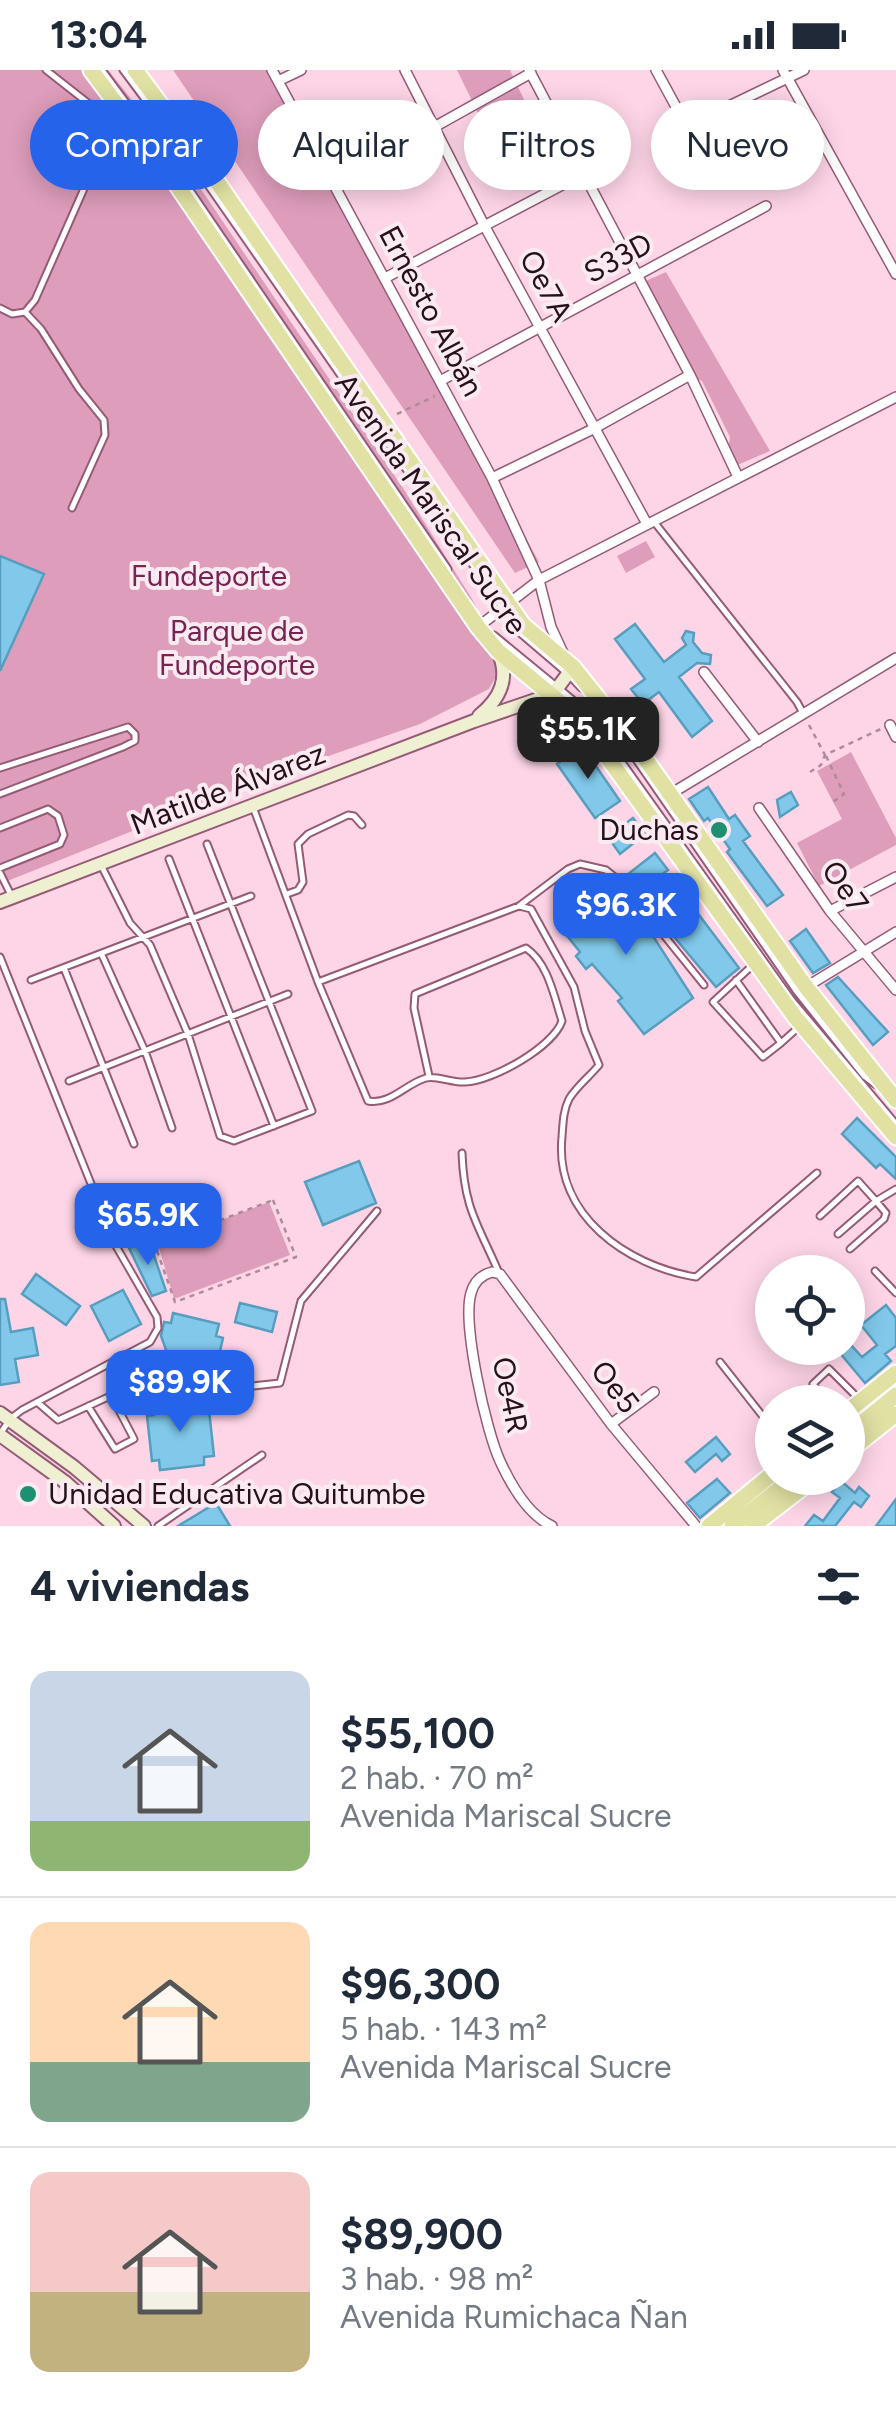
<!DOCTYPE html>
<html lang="es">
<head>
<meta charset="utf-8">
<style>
  :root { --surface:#fff; --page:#f6f6f7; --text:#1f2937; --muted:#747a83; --line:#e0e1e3; --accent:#2563eb }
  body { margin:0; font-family:Figtree,sans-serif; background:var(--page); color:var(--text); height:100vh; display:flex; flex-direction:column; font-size:38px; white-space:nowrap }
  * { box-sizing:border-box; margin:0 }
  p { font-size:32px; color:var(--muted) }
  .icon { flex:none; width:55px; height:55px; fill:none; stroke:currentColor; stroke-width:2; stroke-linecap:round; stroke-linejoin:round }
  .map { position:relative; height:1456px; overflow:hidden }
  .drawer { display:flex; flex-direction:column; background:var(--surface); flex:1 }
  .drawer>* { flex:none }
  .banner { position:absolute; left:30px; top:30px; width:838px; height:90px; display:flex; gap:20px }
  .tools { position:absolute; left:755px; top:1185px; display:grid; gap:20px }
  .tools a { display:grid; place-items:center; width:110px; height:110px; border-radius:50%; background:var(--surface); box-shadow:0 5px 25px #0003; font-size:50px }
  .price { position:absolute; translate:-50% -85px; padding:0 22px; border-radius:20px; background:var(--accent); color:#fff; font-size:32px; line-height:65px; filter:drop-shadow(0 2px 5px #0008) }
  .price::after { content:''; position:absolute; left:50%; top:60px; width:30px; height:22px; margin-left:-15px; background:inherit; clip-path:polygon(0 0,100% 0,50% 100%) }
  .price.on { background:#222; color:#fff }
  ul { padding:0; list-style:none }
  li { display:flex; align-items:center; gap:30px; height:250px; padding:0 30px }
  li+li { border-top:2px solid var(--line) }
  li span { display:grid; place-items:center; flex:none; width:280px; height:200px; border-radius:20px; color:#555 }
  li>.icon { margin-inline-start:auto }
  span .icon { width:120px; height:120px; fill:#fffc; stroke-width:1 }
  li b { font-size:42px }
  h2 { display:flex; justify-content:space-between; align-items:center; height:120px; padding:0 30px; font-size:42px }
  .tag { padding:0 35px; border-radius:45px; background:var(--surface); box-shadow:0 5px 25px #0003; font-size:35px; line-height:90px }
  .tag.on { background:var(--accent); color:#fff }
  .status { display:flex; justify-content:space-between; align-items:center; height:70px; padding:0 50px; background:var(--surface); direction:ltr }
  .status svg { height:28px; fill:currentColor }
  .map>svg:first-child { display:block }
</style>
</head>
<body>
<div class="status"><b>13:04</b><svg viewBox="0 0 49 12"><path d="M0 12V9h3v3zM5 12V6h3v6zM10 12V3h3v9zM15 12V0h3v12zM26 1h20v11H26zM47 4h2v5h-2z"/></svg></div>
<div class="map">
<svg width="896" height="1456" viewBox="0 0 896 1456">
  <rect width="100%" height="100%" fill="#fed5e7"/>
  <path fill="#de9dbb" d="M0,0H108L188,100L403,418L472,529L494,575L500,599L489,619L420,654L260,710L0,814Z
    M173,0H270L539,492L515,503Z
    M457,0H510L529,40L527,66L497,82Z
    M666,202L770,381L735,396L728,381L730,367L702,311L682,302L639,214Z
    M646,471L655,487L626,503L617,486Z
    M851,682L896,768V775L819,816L797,773L842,749L817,701Z
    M269,1132L290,1185L174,1229L158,1174Z"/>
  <path fill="#81c8ea" stroke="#579ebe" stroke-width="2.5" d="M0,486L44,504L0,601Z
    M635,554L664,592L686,575L682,568L686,561L694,563L693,572L702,583L711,585L710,594L697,593L679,607L712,651L692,667L659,622L643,634L631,619L645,609L615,569Z
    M582,676L620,731L595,748L557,694Z
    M708,717L729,749L735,745L750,766L743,771L783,825L767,836L727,782L730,779L708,748L704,751L689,729Z
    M791,722L798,735L780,747L777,730Z
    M633,748L645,764L620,784L608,767Z
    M655,783L668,800L639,821L627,805Z
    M608,814L636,849L640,846L693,928L644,964L618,931L622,928L592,894L586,899L576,886L580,882L556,852Z
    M678,817L739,898L716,917L650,838Z
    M806,859L830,893L813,903L790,871Z
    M838,907L888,962L873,975L826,915Z
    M857,1048L896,1087V1109L880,1094L876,1098L842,1064Z
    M359,1091L376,1133L323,1155L305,1112Z
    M149,1171L166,1221L152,1226L129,1178Z
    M36,1204L80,1236L66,1255L22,1224Z
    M123,1220L141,1254L109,1271L91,1236Z
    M0,1229H5L11,1262L33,1258L38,1285L15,1289L19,1312L0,1315Z
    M240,1233L277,1242L272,1262L235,1252Z
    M886,1235L896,1248V1276L885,1284L891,1291L865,1313L840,1283L850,1274L862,1287L877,1275L861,1255Z
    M173,1243L219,1254L216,1266L223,1268L213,1312L202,1309L201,1315L158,1307L161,1298L150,1295L169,1288L161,1266L164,1252L171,1253Z
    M197,1331L199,1341L209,1340L214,1386L204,1387V1395L160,1400L159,1390L152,1391L147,1346L154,1345L153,1336Z
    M716,1367L730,1384L722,1391L716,1384L695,1402L686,1392Z
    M717,1409L730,1423L700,1448L687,1433Z
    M841,1411L855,1423L859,1417L869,1426L861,1437L854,1432L835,1456H805L814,1445L823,1451L840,1428L832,1422Z
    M896,1429V1456H876Z
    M216,1433L230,1456H178Z"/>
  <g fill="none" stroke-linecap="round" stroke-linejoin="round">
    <g stroke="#955a76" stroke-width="9">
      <path id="lane" d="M102,0L179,104L448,499
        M123,0L194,95L520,563L568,604L581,618
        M0,238L12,244L25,242L35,230L108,64L102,44L46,0
        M25,242L41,259L79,319L104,350L105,365L72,438
        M655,453L797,632L804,645
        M494,565L584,639L791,929L896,1054
        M628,678L797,922L864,1006L876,1015
        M0,698L128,657L135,664V671L123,677L0,724
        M253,737L318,912L368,1031C391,1035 405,1014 426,1008C436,1005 452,1013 465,1012C493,1011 553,977 562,951C554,926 548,893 526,878L415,924L414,938L429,1006
        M0,758L48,739L58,746L64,765L60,774L0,798
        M169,789L274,1056
        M102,797L130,853L150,875L188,964L220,1066L234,1071L312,1041L207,774
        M0,803L11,825
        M287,824L298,820L303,812L298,774L308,764L348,745L354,746L362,755
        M519,836L531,839L574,917L585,961L599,995C590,1006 576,1017 569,1029C563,1041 563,1054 562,1067C554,1145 627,1196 696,1207L817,1103
        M102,885L145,981L172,1058
        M0,887L116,1176L157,1247L158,1258L150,1272L22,1340L10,1349L0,1364
        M64,898L134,1074
        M31,910L251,826
        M736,910L781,973L763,987L713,932L755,893
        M318,912L519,836L568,799L580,794L606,800L621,812L704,915
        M781,973L801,955
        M69,1011L288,924
        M462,1083C464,1139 478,1154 499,1203
        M820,1146L858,1111L876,1131L896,1119
        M838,1164L876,1131L886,1143L884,1149L850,1179
        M875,1201L896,1223
        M720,1292L772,1358
        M37,1332L58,1350L143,1311L230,1327L253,1316L280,1313L301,1231L377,1141
        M827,1332L813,1314L829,1299L858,1328
        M88,1336L115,1379L134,1369L111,1325
        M158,1456L262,1385"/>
    </g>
    <g stroke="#955a76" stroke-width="12">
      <path id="street" d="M272,0L492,408L539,510L551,557L563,583
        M405,0L484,155L647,454
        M529,0L690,305L738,407
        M656,0L687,57
        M783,0L896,204
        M278,11L301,0
        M684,107L665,74L667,66L804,0
        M334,113L531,3
        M385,208L583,104
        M440,311L766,136
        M492,408L593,359L690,305
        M478,557L539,510L896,327
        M704,602L758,672
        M890,655L896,667
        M672,723L896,588
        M759,738L830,841L896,920
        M830,841L896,807
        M806,917L896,862
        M611,1354L654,1322
        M552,1456C528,1445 511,1415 500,1391C486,1361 462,1254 471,1223C474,1212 481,1205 492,1202L500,1204L611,1354L696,1456"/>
    </g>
    <g stroke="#955a76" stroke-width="16">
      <path id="secondary" d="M479,646C501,628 510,608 498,581
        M0,832L474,651L553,624L573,597
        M0,1343L74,1397L144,1456
        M0,1365L65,1412L114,1456"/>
    </g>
    <g stroke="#fff" stroke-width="19">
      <path id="primary" d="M91,0L174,111L478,557L498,581L579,648L795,947L896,1067
        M135,0L202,90L523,555L573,597L639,680L806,917L896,1030
        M848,1341L896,1303
        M848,1364L896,1325
        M848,1382L896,1344
        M709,1456L772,1404
        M732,1456L793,1408
        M753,1456L815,1408"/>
    </g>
    <path stroke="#ae8b9b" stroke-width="2.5" stroke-dasharray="5 5" stroke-linecap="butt" d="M397,344L435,326
      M809,655L825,685L883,658
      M826,686L844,724L830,734
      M810,702L821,695L825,685
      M273,1130L296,1187L175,1232L155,1175Z"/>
    <use href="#lane" stroke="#fff" stroke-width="5"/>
    <use href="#street" stroke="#fff" stroke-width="9"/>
    <use href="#secondary" stroke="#eff0d1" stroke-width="12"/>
    <use href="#primary" stroke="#e0e1a3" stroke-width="15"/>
  </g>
  <g fill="#1e9072" stroke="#f9ebf1" stroke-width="4">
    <circle cx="719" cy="760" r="10"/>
    <circle cx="28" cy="1424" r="10"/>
  </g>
  <g text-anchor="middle" stroke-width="8" stroke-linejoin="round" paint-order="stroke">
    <g font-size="30" fill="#270f1b" stroke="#f9ebf1">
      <text transform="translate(618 188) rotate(-28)" y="10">S33D</text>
      <text transform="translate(546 216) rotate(61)" y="10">Oe7A</text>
      <text transform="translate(431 241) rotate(62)" y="10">Ernesto Albán</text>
      <text transform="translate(431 434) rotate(55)" y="10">Avenida Mariscal Sucre</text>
      <text transform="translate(228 719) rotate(-21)" y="10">Matilde Álvarez</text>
      <text transform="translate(845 817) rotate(54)" y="10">Oe7</text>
      <text transform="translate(615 1317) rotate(52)" y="10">Oe5</text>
      <text transform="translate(510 1325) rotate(78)" y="10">Oe4R</text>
    </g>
    <g font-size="30" fill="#782453" stroke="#f9ebf1">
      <text x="209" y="516">Fundeporte</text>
      <text x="237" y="571">Parque de<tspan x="237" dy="34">Fundeporte</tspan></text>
    </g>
    <g font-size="30" fill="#270f1b" stroke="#f9ebf1" text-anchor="end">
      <text x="699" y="770">Duchas</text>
      <text x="48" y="1434" text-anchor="start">Unidad Educativa Quitumbe</text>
    </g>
  </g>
</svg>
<div class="tools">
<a><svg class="icon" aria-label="locate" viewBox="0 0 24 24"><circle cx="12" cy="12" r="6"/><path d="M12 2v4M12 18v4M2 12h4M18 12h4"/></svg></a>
<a><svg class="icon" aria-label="layers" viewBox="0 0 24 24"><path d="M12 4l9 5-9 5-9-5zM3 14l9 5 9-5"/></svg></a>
</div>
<b class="price on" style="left:588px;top:712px">$55.1K</b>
<b class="price" style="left:626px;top:888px">$96.3K</b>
<b class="price" style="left:148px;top:1198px">$65.9K</b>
<b class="price" style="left:180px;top:1365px">$89.9K</b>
<div class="banner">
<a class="tag on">Comprar</a>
<a class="tag">Alquilar</a>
<a class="tag">Filtros</a>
<a class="tag">Nuevo</a>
</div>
</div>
<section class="drawer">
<h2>4 viviendas<svg class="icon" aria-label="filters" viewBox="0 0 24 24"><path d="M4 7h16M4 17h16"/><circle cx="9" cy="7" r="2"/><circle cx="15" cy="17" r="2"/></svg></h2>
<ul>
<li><span style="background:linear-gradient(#c9d6e8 75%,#8fb573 0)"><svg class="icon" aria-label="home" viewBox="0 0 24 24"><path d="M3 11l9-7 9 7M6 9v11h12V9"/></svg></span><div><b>$55,100</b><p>2 hab. · 70 m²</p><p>Avenida Mariscal Sucre</p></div></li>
<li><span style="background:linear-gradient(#ffd9b3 70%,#7fa58c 0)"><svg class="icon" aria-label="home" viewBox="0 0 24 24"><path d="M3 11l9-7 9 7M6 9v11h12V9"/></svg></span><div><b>$96,300</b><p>5 hab. · 143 m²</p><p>Avenida Mariscal Sucre</p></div></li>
<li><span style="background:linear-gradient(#f6c9c9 60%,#c2b280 0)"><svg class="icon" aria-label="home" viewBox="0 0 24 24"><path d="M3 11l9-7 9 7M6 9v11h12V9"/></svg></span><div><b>$89,900</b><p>3 hab. · 98 m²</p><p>Avenida Rumichaca Ñan</p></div></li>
</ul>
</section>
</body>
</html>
